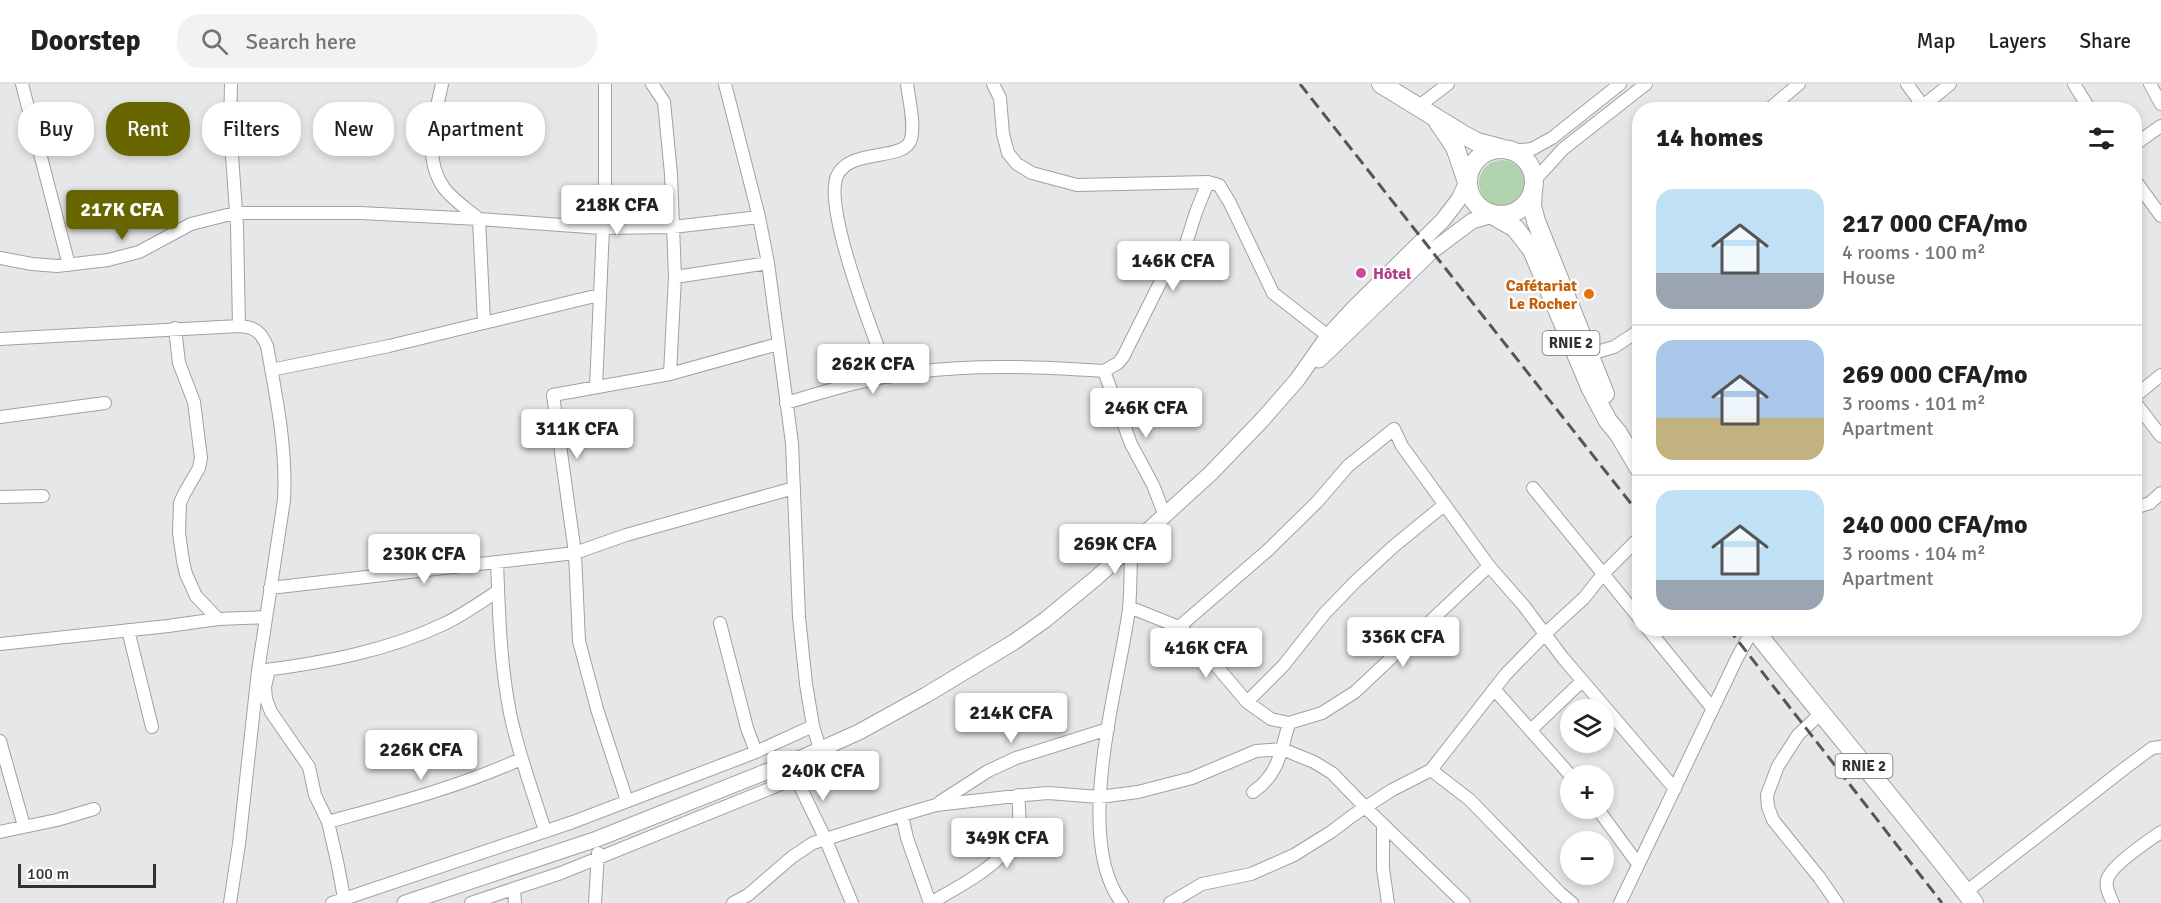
<!DOCTYPE html>
<html lang="en">
<head>
<meta charset="utf-8">
<style>
  :root { --surface:#fff; --page:#f2f2f2; --text:#202124; --muted:#757577; --line:#e0e0e0; --accent:#666500 }
  body { margin:0; font-family:Signika,sans-serif; background:var(--page); color:var(--text); height:100vh; display:flex; flex-direction:column; font-size:22px; white-space:nowrap }
  * { box-sizing:border-box; margin:0 }
  p { font-size:20px; color:var(--muted) }
  .icon { flex:none; width:33px; height:33px; fill:none; stroke:currentColor; stroke-width:2; stroke-linecap:round; stroke-linejoin:round }
  .map { position:relative; flex:1; overflow:hidden }
  .sheet { position:absolute; left:1632px; top:18px; width:510px; height:534px; display:flex; flex-direction:column; background:var(--surface); border-radius:24px; box-shadow:0 3px 9px #0003 }
  .sheet>* { flex:none }
  .banner { position:absolute; left:18px; top:18px; width:570px; height:54px; display:flex; gap:12px }
  .controls { position:absolute; left:1560px; top:615px; display:grid; gap:12px }
  .controls a { display:grid; place-items:center; width:54px; height:54px; border-radius:50%; background:var(--surface); box-shadow:0 3px 9px #0003; font-size:30px }
  .scale { position:absolute; left:18px; bottom:15px; width:138px; box-sizing:border-box; padding-left:6px; border:3px solid #313131; border-top:0; font-size:16px; line-height:21px; white-space:nowrap; color:#313131; -webkit-text-stroke:4px #fff; paint-order:stroke }
  .price { position:absolute; translate:-50% -51px; padding:0 14px; border-radius:6px; background:#fff; color:#222; font-size:20px; line-height:39px; filter:drop-shadow(0 2px 3px #0008) }
  .price::after { content:''; position:absolute; left:50%; top:36px; width:18px; height:14px; margin-left:-9px; background:inherit; clip-path:polygon(0 0,100% 0,50% 100%) }
  .price.current { background:var(--accent); color:#fff }
  ul { padding:0; list-style:none }
  li { display:flex; align-items:center; gap:18px; height:150px; padding:0 24px }
  li+li { border-top:2px solid var(--line) }
  li span { display:grid; place-items:center; flex:none; width:168px; height:120px; border-radius:18px; color:#555 }
  li>.icon { margin-inline-start:auto }
  span .icon { width:72px; height:72px; fill:#fffc; stroke-width:1 }
  li b { font-size:26px }
  h2 { display:flex; justify-content:space-between; align-items:center; height:72px; padding:0 24px; font-size:26px }
  .tag { padding:0 21px; border-radius:24px; background:var(--surface); box-shadow:0 3px 9px #0003; font-size:21px; line-height:54px }
  .tag.current { background:var(--accent); color:#fff }
  header { display:flex; align-items:center; gap:36px; box-sizing:border-box; height:84px; padding:0 30px; background:var(--surface); border-bottom:2px solid var(--line) }
  header strong { font-size:28px }
  nav { display:flex; gap:33px; margin-inline-start:auto; font-size:21px }
  .search { width:420px; height:54px; background:var(--page); display:flex; align-items:center; gap:15px; box-sizing:border-box; padding:0 21px; border-radius:24px; color:var(--muted); font-size:22px }
  .map>svg:first-child { display:block }
</style>
</head>
<body>
<header>
<strong>Doorstep</strong>
<div class="search"><svg class="icon" aria-label="search" viewBox="0 0 24 24"><circle cx="10" cy="10" r="6"/><path d="M15 15l6 6"/></svg>Search here</div>
<nav><a>Map</a><a>Layers</a><a>Share</a></nav>
</header>
<div class="map">
<svg width="2161" height="819" viewBox="0 0 2161 819">
  <rect width="100%" height="100%" fill="#e6e7e8"/>
  <path fill="#b2d3af" d="M1479 99a23 23 0 1 1 46 0a23 23 0 1 1-46 0Z"/>
  <g fill="none" stroke-linecap="round" stroke-linejoin="round">
    <g stroke="#a1a1a2" stroke-width="14">
      <path id="minor" d="M22,0L69,181
        M231,0L230,43L237,142L239,242
        M442,0C435,32 422,74 444,104C453,116 467,125 479,135L484,239
        M652,0L664,18L671,90L675,193L670,290
        M993,0L1000,14L1003,50L1008,69L1017,80L1032,89L1077,101L1208,98L1219,101L1230,119L1273,209L1328,252
        M1907,0L1926,26
        M2074,0L2090,26
        M2150,0L2161,20
        M1419,22L1448,0
        M1768,26L1799,0
        M1918,26L1950,0
        M2134,61L2161,42
        M1513,67L1532,65L1552,54L1620,0
        M2134,95L2161,132
        M1534,97L1563,65L1646,0
        M0,174L32,180L57,182L108,176L139,168L191,140L235,129H360L479,135L602,144L673,143L759,133
        M675,193L768,179
        M175,244L179,279L194,318L201,374L199,384L184,410L180,419L179,449L183,477L186,490L196,512L218,535
        M0,255L239,242C255,243 261,248 267,262C276,311 287,365 284,416L258,587L239,760L230,819
        M1590,270L1614,263L1640,246
        M271,286L389,262L599,211
        M1104,287L1131,360L1153,401L1165,432
        M889,293C875,254 823,126 837,92C850,63 905,78 911,55C915,39 909,16 907,0
        M596,303L605,98V0
        M2134,313L2161,291
        M2134,317L2161,352
        M786,319C829,306 872,293 916,288C979,280 1041,283 1104,287L1118,279L1123,273L1160,199L1185,163L1196,128L1208,98
        M0,333L105,319
        M1627,367L1640,356
        M1533,404L1640,535
        M0,413L43,412
        M2134,424L2150,419L2161,409
        M497,478C499,528 500,579 510,629C518,669 533,708 545,747
        M270,504L575,469L626,451L794,404
        M1129,523L1179,543L1191,552L1247,618L1271,635L1289,639L1322,629L1355,608L1489,482
        M720,539L747,644L756,668
        M1179,543L1267,467L1317,418L1348,382L1394,345L1402,362L1489,482L1524,522L1563,574L1675,705
        M1647,544L1713,625
        M128,546L152,643
        M0,560L168,542L218,535L266,533
        M269,586L265,603L266,615L271,628L309,683L315,711L328,738L337,777L345,819
        M258,587C322,579 388,567 446,539C464,530 481,518 498,507
        M1494,605L1571,692
        M1247,618L1283,582L1325,529L1356,497L1394,462L1444,421
        M1820,630L1798,651L1778,682L1767,711L1768,723L1773,736L1819,793L1837,819
        M813,642L820,665
        M1532,645L1582,597
        M0,657L24,742
        M1431,686L1470,716L1560,809L1572,819
        M1253,708C1279,690 1281,667 1289,639
        M627,717L597,625L579,557L575,469L553,311L670,290L778,260
        M940,718L988,687L1016,674L1108,645
        M1597,724L1638,780
        M902,731L907,754L930,819
        M328,738C393,720 459,703 521,675
        M1383,741V785L1388,819
        M0,748L57,736L94,725
        M514,806L515,819
        M1966,808L2125,684L2152,664L2161,663
        M332,819L573,738L756,668L813,642L806,600L799,533L792,359L768,179L759,133L725,0
        M471,819L561,789L796,694L825,754L852,819
        M595,819L598,769
        M733,819L748,811L792,773L813,759L902,731L936,721L1025,711L1048,709L1099,713L1138,708L1192,694L1256,667L1282,665L1314,678L1332,689L1366,724L1464,819
        M930,819C957,804 1006,779 1017,749C1021,737 1019,724 1018,711
        M1122,819C1072,755 1119,601 1129,525C1131,504 1130,482 1132,461
        M1170,819L1202,800L1251,790L1294,771L1331,748L1352,732L1392,706L1431,686L1506,590L1547,548L1584,514L1603,490L1640,453
        M1620,819L1737,574L1753,545
        M2113,819C2110,812 2105,804 2107,796C2110,782 2149,756 2161,748"/>
    </g>
    <g stroke="#a1a1a2" stroke-width="17">
      <path id="major" d="M1319,276L1432,167L1472,137L1492,131
        M405,819L597,755L801,674L859,648L926,611L1014,558L1045,536L1096,494L1211,389L1262,336L1297,296L1328,252L1353,225L1443,136L1459,115L1467,98"/>
    </g>
    <g stroke="#a1a1a2" stroke-width="20">
      <path id="highway" d="M1381,0L1464,51L1477,58L1500,64
        M1438,38L1455,63L1467,98
        M1468 98a33 33 0 1 1 66 0a33 33 0 1 1-66 0Z
        M1533,105L1532,122L1536,137L1605,310
        M1492,131L1515,144L1532,166L1591,305L1608,337L1618,349L1640,386
        M1753,544C1826,637 1903,726 1974,819"/>
    </g>
    <use href="#minor" stroke="#fff" stroke-width="12"/>
    <use href="#major" stroke="#fff" stroke-width="15"/>
    <use href="#highway" stroke="#fff" stroke-width="18"/>
    <path stroke="#555656" stroke-width="3" stroke-dasharray="12 6" stroke-linecap="butt" d="M1300,0L1640,431
      M1728,544L1942,819"/>
  </g>
  <circle fill="#d1479c" stroke="#fff" stroke-width="2" cx="1361" cy="189" r="6"/>
  <circle fill="#e8710a" stroke="#fff" stroke-width="2" cx="1589" cy="210" r="6"/>
  <g text-anchor="middle" stroke-width="4.5" stroke-linejoin="round" paint-order="stroke">
    <g fill="#fff" stroke="#6f6f6f" stroke-width="1.5">
      <rect x="1542.5" y="247" width="57" height="24" rx="4.5"/>
      <rect x="1835.5" y="670" width="57" height="24" rx="4.5"/>
    </g>
    <g font-size="15" font-weight="bold" fill="#313131">
      <text x="1571" y="264">RNIE 2</text>
      <text x="1864" y="687">RNIE 2</text>
    </g>
    <g font-size="16" font-weight="bold" fill="#b23c85" stroke="#fff" text-anchor="start">
      <text x="1373" y="195">Hôtel</text>
    </g>
    <g font-size="16" font-weight="bold" fill="#c56008" stroke="#fff" text-anchor="end">
      <text x="1577" y="207">Cafétariat<tspan x="1577" dy="18">Le Rocher</tspan></text>
    </g>
  </g>
</svg>
<div class="controls">
<a><svg class="icon" aria-label="layers" viewBox="0 0 24 24"><path d="M12 4l9 5-9 5-9-5zM3 14l9 5 9-5"/></svg></a>
<a>+</a>
<a>−</a>
</div>
<div class="scale">100 m</div>
<b class="price" style="left:617px;top:152px">218K CFA</b>
<b class="price current" style="left:122px;top:157px">217K CFA</b>
<b class="price" style="left:1173px;top:208px">146K CFA</b>
<b class="price" style="left:873px;top:311px">262K CFA</b>
<b class="price" style="left:1146px;top:355px">246K CFA</b>
<b class="price" style="left:577px;top:376px">311K CFA</b>
<b class="price" style="left:1115px;top:491px">269K CFA</b>
<b class="price" style="left:424px;top:501px">230K CFA</b>
<b class="price" style="left:1403px;top:584px">336K CFA</b>
<b class="price" style="left:1206px;top:595px">416K CFA</b>
<b class="price" style="left:1011px;top:660px">214K CFA</b>
<b class="price" style="left:421px;top:697px">226K CFA</b>
<b class="price" style="left:823px;top:718px">240K CFA</b>
<b class="price" style="left:1007px;top:785px">349K CFA</b>
<div class="banner">
<a class="tag">Buy</a>
<a class="tag current">Rent</a>
<a class="tag">Filters</a>
<a class="tag">New</a>
<a class="tag">Apartment</a>
</div>
<section class="sheet">
<h2>14 homes<svg class="icon" aria-label="filters" viewBox="0 0 24 24"><path d="M4 7h16M4 17h16"/><circle cx="9" cy="7" r="2"/><circle cx="15" cy="17" r="2"/></svg></h2>
<ul>
<li><span style="background:linear-gradient(#bfe0f5 70%,#9aa5b1 0)"><svg class="icon" aria-label="home" viewBox="0 0 24 24"><path d="M3 11l9-7 9 7M6 9v11h12V9"/></svg></span><div><b>217 000 CFA/mo</b><p>4 rooms · 100 m²</p><p>House</p></div></li>
<li><span style="background:linear-gradient(#a9c7e8 65%,#c2b280 0)"><svg class="icon" aria-label="home" viewBox="0 0 24 24"><path d="M3 11l9-7 9 7M6 9v11h12V9"/></svg></span><div><b>269 000 CFA/mo</b><p>3 rooms · 101 m²</p><p>Apartment</p></div></li>
<li><span style="background:linear-gradient(#bfe0f5 75%,#9aa5b1 0)"><svg class="icon" aria-label="home" viewBox="0 0 24 24"><path d="M3 11l9-7 9 7M6 9v11h12V9"/></svg></span><div><b>240 000 CFA/mo</b><p>3 rooms · 104 m²</p><p>Apartment</p></div></li>
</ul>
</section>
</div>
</body>
</html>
